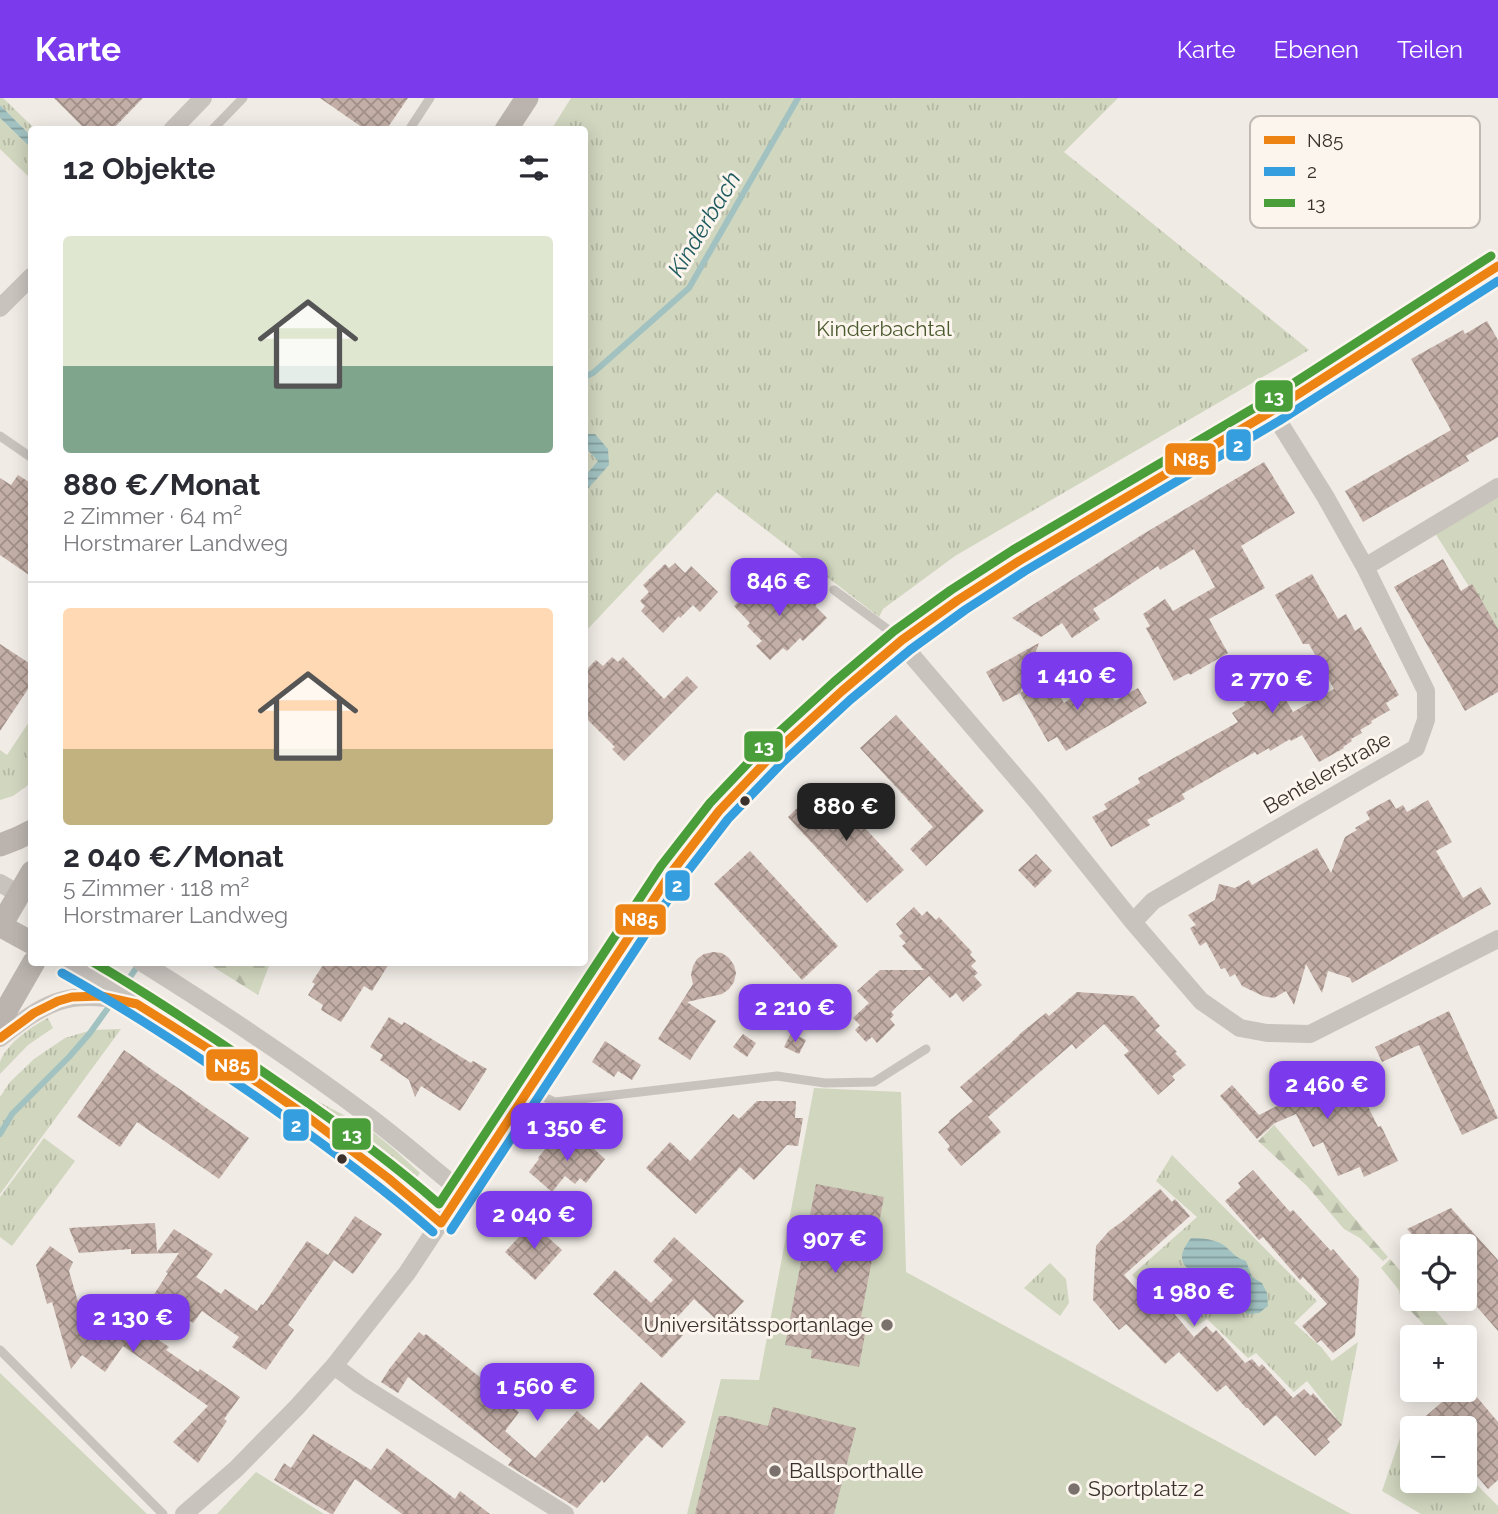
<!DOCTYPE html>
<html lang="de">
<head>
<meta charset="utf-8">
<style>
  :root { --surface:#fff; --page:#f7f7f7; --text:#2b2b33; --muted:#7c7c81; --line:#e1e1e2; --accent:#7c3aed }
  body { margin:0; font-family:Raleway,sans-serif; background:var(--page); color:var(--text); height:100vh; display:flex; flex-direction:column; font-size:26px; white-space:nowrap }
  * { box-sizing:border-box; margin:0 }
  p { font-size:23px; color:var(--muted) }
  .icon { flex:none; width:38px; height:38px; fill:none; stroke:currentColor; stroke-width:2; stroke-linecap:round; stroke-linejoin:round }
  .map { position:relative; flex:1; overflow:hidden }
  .panel { position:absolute; left:28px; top:28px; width:560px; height:840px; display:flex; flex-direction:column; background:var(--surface); border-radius:7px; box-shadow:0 4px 18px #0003 }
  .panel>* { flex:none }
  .fabs { position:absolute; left:1400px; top:1136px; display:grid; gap:14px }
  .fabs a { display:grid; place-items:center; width:77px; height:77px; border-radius:7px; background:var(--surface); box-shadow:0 4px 18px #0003; font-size:35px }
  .price { position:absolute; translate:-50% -60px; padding:0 16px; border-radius:14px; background:var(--accent); color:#fff; font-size:23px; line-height:46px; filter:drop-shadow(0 2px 4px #0008) }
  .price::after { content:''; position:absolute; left:50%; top:42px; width:21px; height:16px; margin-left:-10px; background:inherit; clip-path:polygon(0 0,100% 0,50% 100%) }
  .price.selected { background:#222; color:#fff }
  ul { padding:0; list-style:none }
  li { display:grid; align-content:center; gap:14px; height:371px; padding:0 35px }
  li+li { border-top:2px solid var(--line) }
  li span { display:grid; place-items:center; height:217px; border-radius:7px; color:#555 }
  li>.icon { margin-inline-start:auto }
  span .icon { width:126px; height:126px; fill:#fffc; stroke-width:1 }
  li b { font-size:30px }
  h2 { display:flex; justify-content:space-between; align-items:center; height:84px; padding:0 35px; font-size:30px }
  header { display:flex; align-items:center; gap:42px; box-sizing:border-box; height:98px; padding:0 35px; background:var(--accent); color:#fff }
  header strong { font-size:33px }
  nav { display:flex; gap:38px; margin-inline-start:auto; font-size:24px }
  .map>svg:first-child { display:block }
</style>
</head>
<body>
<header>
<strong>Karte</strong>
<nav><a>Karte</a><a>Ebenen</a><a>Teilen</a></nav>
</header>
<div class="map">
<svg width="1498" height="1416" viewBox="0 0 1498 1416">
  <defs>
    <pattern id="grass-tufts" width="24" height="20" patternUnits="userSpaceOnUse" patternTransform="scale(1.75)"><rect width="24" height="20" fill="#d1d6bf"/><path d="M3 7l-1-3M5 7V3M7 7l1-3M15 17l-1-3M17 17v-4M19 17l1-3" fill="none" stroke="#b4b8a4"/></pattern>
    <pattern id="forest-firs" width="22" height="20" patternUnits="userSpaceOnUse" patternTransform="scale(1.75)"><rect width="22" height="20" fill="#d1d6bf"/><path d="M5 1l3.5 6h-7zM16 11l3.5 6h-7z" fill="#b4b8a4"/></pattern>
    <pattern id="water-rules" width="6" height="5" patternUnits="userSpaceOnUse" patternTransform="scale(1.75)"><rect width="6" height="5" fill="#a1c2c1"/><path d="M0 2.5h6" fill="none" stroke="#849e9d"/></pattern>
    <pattern id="building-cross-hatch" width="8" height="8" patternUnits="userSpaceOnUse" patternTransform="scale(1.75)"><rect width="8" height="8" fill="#c3afa7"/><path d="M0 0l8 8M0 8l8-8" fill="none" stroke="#a08f88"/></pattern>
  </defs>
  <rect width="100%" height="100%" fill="#f0ebe5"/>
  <path fill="url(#grass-tufts)" d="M0,0H3L35,31L32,32L31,38L0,7Z
    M571,0H1118L1064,54L1309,252L955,458L883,511L879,519L717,394L585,534L584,32H551Z
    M0,20L31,50V81L0,51Z
    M1498,394V534L1433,432Z
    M31,621V685L13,698L0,702V652L7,657Z
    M89,865H102L212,933L306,997L368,1030L395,1052L420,1075L413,1085C311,1003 201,931 89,865Z
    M48,920L53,930L28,947L0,976C0,974 0,966 0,964C6,946 32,928 48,920Z
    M121,931L0,1096V999L10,984L34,961L65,940L92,932Z
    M44,1040L75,1063L12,1148L0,1139V1099Z
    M1172,1057L1317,1203L1294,1225L1322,1250L1332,1263L1358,1244L1342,1327L1307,1283L1294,1294L1256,1255L1248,1260L1207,1221L1193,1230L1156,1193L1150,1196L1132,1177L1197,1119L1156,1083Z
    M1050,1165L1066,1181L1069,1205L1060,1218L1024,1190Z
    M1408,1317L1421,1330H1412V1382H1465V1375L1498,1408V1416H1421L1382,1393Z"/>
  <path fill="url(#forest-firs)" d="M207,865H270L258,897Z
    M1274,1027L1388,1159L1383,1163L1360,1140L1344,1131L1307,1088L1258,1043Z
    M1390,1161L1412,1186V1200L1425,1201L1449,1228L1442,1234L1433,1236L1401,1203L1399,1192L1381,1170Z"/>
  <path fill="#d1d6bf" d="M814,990L901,994L906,1174L1351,1416H687L721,1281L759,1282Z
    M0,1275L147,1416H0Z
    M256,1374L324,1416H217Z"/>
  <path fill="url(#water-rules)" d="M0,7L31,38V50L0,20Z
    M585,336H595L608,351L609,367L585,394V378L598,363L585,349Z
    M1191,1140C1202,1140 1217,1141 1226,1149C1234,1156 1235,1159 1246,1163L1252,1179L1262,1185L1267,1195L1268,1208L1259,1215L1247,1216L1236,1205L1210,1189L1205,1188C1188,1168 1171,1166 1191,1140Z"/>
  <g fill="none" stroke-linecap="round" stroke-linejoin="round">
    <path stroke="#a1c2c1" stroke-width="6" d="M584,279L593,275L689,190L798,0
      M121,892L139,866
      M0,1036L12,1016L69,959L90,935L113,903"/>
  </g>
  <path fill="url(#building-cross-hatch)" d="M54,0H143L112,32H86Z
    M320,0H408L386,32H366Z
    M1487,223L1498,242V339L1466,358L1469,363L1363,424L1345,393L1451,332L1411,261L1463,232L1465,236Z
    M1264,364L1295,415L1241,448L1265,490L1209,521L1228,555L1190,577L1189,575L1174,583L1146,530L1150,528L1143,516L1165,501L1173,513L1215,489L1194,451L1160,472L1158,468L1093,511L1100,521L1072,540L1062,525L1041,539L1012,520L1140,438Z
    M18,377L32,386V479L0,457V380L11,387Z
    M1443,461L1461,493L1472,486L1498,531V594L1465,613L1394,489Z
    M675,465L685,475L691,468L718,494L700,514L693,507L680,520L679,518L663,535L641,513L645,508L640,503L649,494L643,487L665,466L669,470Z
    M1312,476L1338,521L1346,516L1355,533L1361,529L1399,597L1386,605L1390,612L1371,623L1372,625L1360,632L1362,635L1351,641L1352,643L1343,649L1344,650L1319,664L1302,637L1291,643L1290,641L1270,653L1269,650L1257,657L1255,654L1182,696L1185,701L1147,722L1150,727L1111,749L1092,719L1107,711L1104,706L1140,685L1138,680L1238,624L1232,615L1245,607L1244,605L1265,593L1271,603L1283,597L1293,614L1334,591L1309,546H1303L1275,497Z
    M761,483L773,495L778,491L790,504L804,491L818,505L815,508L827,520L803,543L800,540L787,553L783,550L770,562L756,548L762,543L747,528L750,525L734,508Z
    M1039,545L1020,595L1003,604L986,574Z
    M0,546L32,567V585L0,633Z
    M612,559L618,564L623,559L664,601L687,578L698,589L624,663L612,651L615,649L584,618V574L596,562L603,568Z
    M1047,577L1064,605L1089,589L1093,596L1106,589L1115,603L1138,590L1147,605L1066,653L1057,639L1048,644L1020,595Z
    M896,617L984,713L926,768L910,751L933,729L860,650Z
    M823,685L904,772L867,805L788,719Z
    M1390,701L1396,711L1403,707L1407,714L1428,702L1452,744L1436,753L1463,800L1481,789L1491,806L1352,885L1350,880L1328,873L1322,895L1306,866L1294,907L1286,893L1274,900L1263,898L1242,888L1235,876L1230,879L1225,870L1221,871L1206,844L1200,848L1190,830L1196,827L1188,817L1215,802L1219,786L1235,790L1249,782L1252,787L1317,750L1331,775L1345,739L1357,732L1355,730L1370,721L1366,714Z
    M750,753L838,848L802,882L714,786Z
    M1036,756L1052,773L1035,790L1018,772Z
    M914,809L922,818L927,813L936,822L939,819L972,854L970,857L976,863L971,868L978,875L974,878L982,887L963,904L956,895L950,900L929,878L891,914L894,917L890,921L895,927L877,945L872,939L866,944L855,932L860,927L853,920L869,905L857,893L880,872H924L902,848L906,845L899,838L903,835L896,826Z
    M713,854L722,855L729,860L734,867L736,875L734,884L729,891L722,896L687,904L716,923L690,962L658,941L693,886L691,877L693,868L697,861L704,856Z
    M325,864H390L372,893L364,888L341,924L321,912L323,907L308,897L315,886L312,884Z
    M1077,894L1134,898L1160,928L1155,932L1177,954L1175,955L1186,967L1172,978L1175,982L1158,997L1124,957L1129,953L1104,926L1076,951L1072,946L988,1019L1001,1034L961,1068L947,1051L950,1048L938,1034L950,1024L949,1023L973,1003L960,989L1010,946L1022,934L1046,915L1049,918Z
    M1449,913L1498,1020L1462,1037L1419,947L1382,964L1375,949Z
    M389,919L402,927L404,924L471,965L473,963L487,971L460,1013L421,988L415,999L409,982L380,962L383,957L370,949Z
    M791,935L806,942L799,956L784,949Z
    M743,936L756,945L747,959L733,949Z
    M605,943L641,967L632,982L618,973L614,979L592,964Z
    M124,952L249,1040L219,1081L137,1024L120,1049L77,1019Z
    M1343,963L1359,997L1362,996L1378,1029L1381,1028L1398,1063L1364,1079L1360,1069L1338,1078L1323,1044L1313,1049L1296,1016L1275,1025L1257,1041L1220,998L1232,987L1259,1017L1315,989L1310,979Z
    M757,1003H796L795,1020H803L798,1048L787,1047L754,1082L740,1069L696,1116L646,1070L670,1044L690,1063L733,1016L739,1021Z
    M582,1040L605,1061L586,1085L580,1080L575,1086L565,1078L552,1094L529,1074L539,1061L538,1060L552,1043Z
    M1253,1072L1290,1114L1293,1112L1331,1153L1333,1151L1359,1181L1355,1238L1333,1255L1321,1242L1317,1245L1302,1228L1327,1206L1303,1179L1300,1182L1263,1139L1259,1142L1225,1103L1241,1089L1238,1085Z
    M816,1086L884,1099L861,1219L868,1220L859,1269L811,1260L812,1252L785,1247Z
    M1160,1091L1172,1104L1175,1101L1190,1118L1124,1177L1148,1204L1154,1200L1160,1207L1164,1204L1194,1239L1206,1228L1213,1235L1216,1232L1245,1265L1252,1261L1259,1269L1262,1266L1293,1300L1304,1291L1311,1298L1313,1295L1342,1327L1327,1341L1330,1344L1315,1358L1276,1317L1264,1328L1248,1310H1246L1226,1287L1217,1294L1179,1254L1165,1266L1126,1226L1119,1232L1093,1202L1096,1148L1109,1133L1123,1123Z
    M1451,1110L1498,1162V1233L1465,1195V1148H1423L1407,1131Z
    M355,1118L382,1136L353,1176L334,1162L288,1227L294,1232L266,1272L232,1249L239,1239L202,1213L193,1225L153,1198L168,1175L166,1174L179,1155L131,1156V1151L79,1155L69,1130L155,1125L157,1154L174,1131L213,1156L196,1179L221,1196L225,1191L257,1213L261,1206L263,1207L307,1143L328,1157Z
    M532,1125L562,1152L535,1182L505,1154Z
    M674,1139L744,1203L722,1227L694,1201L672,1225L684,1236L662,1260L593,1196L615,1172L651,1205L673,1182L653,1163Z
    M50,1148L73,1164L69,1173L83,1221L109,1240L120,1225L124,1227L128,1221L169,1249L166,1252L198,1274L200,1271L240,1299L224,1321L227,1323L198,1365L173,1344L208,1308L123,1248L105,1274L82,1257L71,1271L52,1204L47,1206L36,1167Z
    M419,1234L424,1238L426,1236L516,1308L515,1311L519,1314L505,1333L535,1360L577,1313L599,1332L641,1284L686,1324L662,1350L647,1337L604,1385L602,1382L577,1410L508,1367L512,1362L408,1279L398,1295L381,1284L390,1270Z
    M1465,1285L1498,1324V1382L1488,1391L1465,1364V1330H1412L1456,1292H1465Z
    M773,1309L856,1330L834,1416H695L719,1318H726L768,1328Z
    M313,1336L371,1372L387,1350L455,1401L460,1393L490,1416H402L355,1381L333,1416H331L274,1382L284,1365L291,1370Z"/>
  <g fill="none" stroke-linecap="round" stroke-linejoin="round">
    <path stroke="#c9c3be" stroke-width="9" d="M212,32L243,0
      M409,32L430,0
      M0,338L32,360
      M834,492L902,542
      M529,992L555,1004L777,978L825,985L874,984L926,951
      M0,1252L163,1416"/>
    <path stroke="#c9c3be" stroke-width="18" d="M172,32L203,0
      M0,210L32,178
      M1365,469L1498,389
      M902,542L914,560L1037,704L1133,824L1201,903L1240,930L1267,935L1310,936L1498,841
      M0,785L19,796
      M1133,824L1153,803L1416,650L1426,622V593L1365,469L1325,398L1272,313
      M68,864C143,906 214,954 285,1004C339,1041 392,1080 441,1125
      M141,864C218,912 294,962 367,1017C399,1041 430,1068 462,1094
      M0,940C44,905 67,891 124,903
      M334,1268L360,1287L565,1416
      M184,1416L236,1371L297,1309L334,1268L407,1175L671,775L719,713L774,655L842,593L902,542L958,502L1019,463L1272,313L1498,168"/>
    <path stroke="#bab3ae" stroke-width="23" d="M506,32L527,0
      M0,747L18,740L32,733
      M1,828L32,845
      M0,829L32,774
      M0,923L34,864"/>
    <g stroke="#fbf5ee" stroke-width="14">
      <path id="bus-1" d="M0,940L34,915L58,903L72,899L101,898L137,906L212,953L305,1017L388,1080L441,1125
        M441,1125L671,775L719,713L774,655L842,593L902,542L958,502L1019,463L1272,313L1498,168"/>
    </g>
    <g stroke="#fbf5ee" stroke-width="14">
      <path id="bus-2" d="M62,875C133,915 201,960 268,1007C325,1047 381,1088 433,1134
        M451,1132L681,782L728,721L783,664L850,602L910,552L965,512L1025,473L1279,323L1498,183"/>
    </g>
    <g stroke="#fbf5ee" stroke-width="14">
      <path id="bus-3" d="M93,864C158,902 220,944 282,987C336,1024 389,1062 439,1106L661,768L710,705L766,646L834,584L894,533L951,492L1013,452L1266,303L1491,158"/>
    </g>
    <use href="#bus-1" stroke="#ed8313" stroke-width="9"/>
    <use href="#bus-2" stroke="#359ede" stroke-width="9"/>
    <use href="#bus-3" stroke="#499e3a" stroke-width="9"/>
  </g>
  <g fill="#3b302b" stroke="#fbf5ee" stroke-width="2.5">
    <circle cx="745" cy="703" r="6"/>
    <circle cx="342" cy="1061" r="6"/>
  </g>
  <g fill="#7a716c" stroke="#fbf5ee" stroke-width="2.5">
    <circle cx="887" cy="1227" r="7"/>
    <circle cx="775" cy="1373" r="7"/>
    <circle cx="1074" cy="1391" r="7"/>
  </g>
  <g text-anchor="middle" stroke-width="6" stroke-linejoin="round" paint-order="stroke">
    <g font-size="21" fill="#4a5a2e" stroke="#fbf5ee">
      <text x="884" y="238">Kinderbachtal</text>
    </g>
    <g font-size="21" fill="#3b302b" stroke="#fbf5ee">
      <text transform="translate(1327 675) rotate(-30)" y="7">Bentelerstraße</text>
    </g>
    <g font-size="21" fill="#3b302b" stroke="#fbf5ee" text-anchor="start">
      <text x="873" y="1234" text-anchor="end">Universitätssportanlage</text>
      <text x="789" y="1380">Ballsporthalle</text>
      <text x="1088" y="1398">Sportplatz 2</text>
    </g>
    <g font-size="23" font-style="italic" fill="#1f5a5e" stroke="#fbf5ee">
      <text transform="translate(704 126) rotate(-59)" y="8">Kinderbach</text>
    </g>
  </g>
  <rect x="1250" y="18" width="230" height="112" rx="10" fill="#fbf5ee" stroke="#c1bab4" stroke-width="2"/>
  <rect x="1264" y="38" width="31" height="8" fill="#ed8313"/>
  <rect x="1264" y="69" width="31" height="9" fill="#359ede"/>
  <rect x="1264" y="101" width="31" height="8" fill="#499e3a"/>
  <g font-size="19" fill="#3b302b">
    <text x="1307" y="49">N85</text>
    <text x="1307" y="80">2</text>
    <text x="1307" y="112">13</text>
  </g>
  <g stroke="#fbf5ee" stroke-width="2.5">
    <rect x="1254" y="281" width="40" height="34" rx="7" fill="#499e3a"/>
    <rect x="1225" y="330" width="27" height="34" rx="7" fill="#359ede"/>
    <rect x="1164" y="344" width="53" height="34" rx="7" fill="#ed8313"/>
    <rect x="743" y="632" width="41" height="33" rx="7" fill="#499e3a"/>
    <rect x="664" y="771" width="27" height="33" rx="7" fill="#359ede"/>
    <rect x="614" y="805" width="53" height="33" rx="7" fill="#ed8313"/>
    <rect x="205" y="950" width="54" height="34" rx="7" fill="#ed8313"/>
    <rect x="282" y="1010" width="28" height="34" rx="7" fill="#359ede"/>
    <rect x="331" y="1019" width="41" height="34" rx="7" fill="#499e3a"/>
  </g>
  <g font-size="19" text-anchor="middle" font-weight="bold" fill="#fff">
    <text x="1274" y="305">13</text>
    <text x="1238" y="354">2</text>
    <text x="1191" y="368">N85</text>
    <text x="764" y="655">13</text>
    <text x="677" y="794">2</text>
    <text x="640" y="828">N85</text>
    <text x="232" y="974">N85</text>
    <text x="296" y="1034">2</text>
    <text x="352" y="1043">13</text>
  </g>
</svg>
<div class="fabs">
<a><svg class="icon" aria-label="locate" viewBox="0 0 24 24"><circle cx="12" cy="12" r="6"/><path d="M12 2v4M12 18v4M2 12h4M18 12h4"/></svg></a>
<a>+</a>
<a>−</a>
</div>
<b class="price" style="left:779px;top:520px">846 €</b>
<b class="price" style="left:1077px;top:614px">1 410 €</b>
<b class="price" style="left:1272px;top:617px">2 770 €</b>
<b class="price selected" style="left:846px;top:745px">880 €</b>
<b class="price" style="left:795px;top:946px">2 210 €</b>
<b class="price" style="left:1327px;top:1023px">2 460 €</b>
<b class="price" style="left:567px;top:1065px">1 350 €</b>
<b class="price" style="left:534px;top:1153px">2 040 €</b>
<b class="price" style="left:835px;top:1177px">907 €</b>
<b class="price" style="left:1194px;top:1230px">1 980 €</b>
<b class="price" style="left:133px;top:1256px">2 130 €</b>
<b class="price" style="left:537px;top:1325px">1 560 €</b>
<section class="panel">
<h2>12 Objekte<svg class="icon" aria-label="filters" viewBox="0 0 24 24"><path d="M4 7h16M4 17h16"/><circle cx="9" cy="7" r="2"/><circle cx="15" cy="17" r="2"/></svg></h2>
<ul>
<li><span style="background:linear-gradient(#dfe7d0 60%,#7fa58c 0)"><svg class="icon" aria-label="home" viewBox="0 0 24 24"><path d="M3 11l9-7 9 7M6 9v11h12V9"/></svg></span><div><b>880 €/Monat</b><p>2 Zimmer · 64 m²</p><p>Horstmarer Landweg</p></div></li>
<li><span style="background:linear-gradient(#ffd9b3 65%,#c2b280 0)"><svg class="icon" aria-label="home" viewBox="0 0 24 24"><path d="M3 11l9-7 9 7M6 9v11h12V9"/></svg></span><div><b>2 040 €/Monat</b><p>5 Zimmer · 118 m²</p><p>Horstmarer Landweg</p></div></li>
</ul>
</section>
</div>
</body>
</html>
